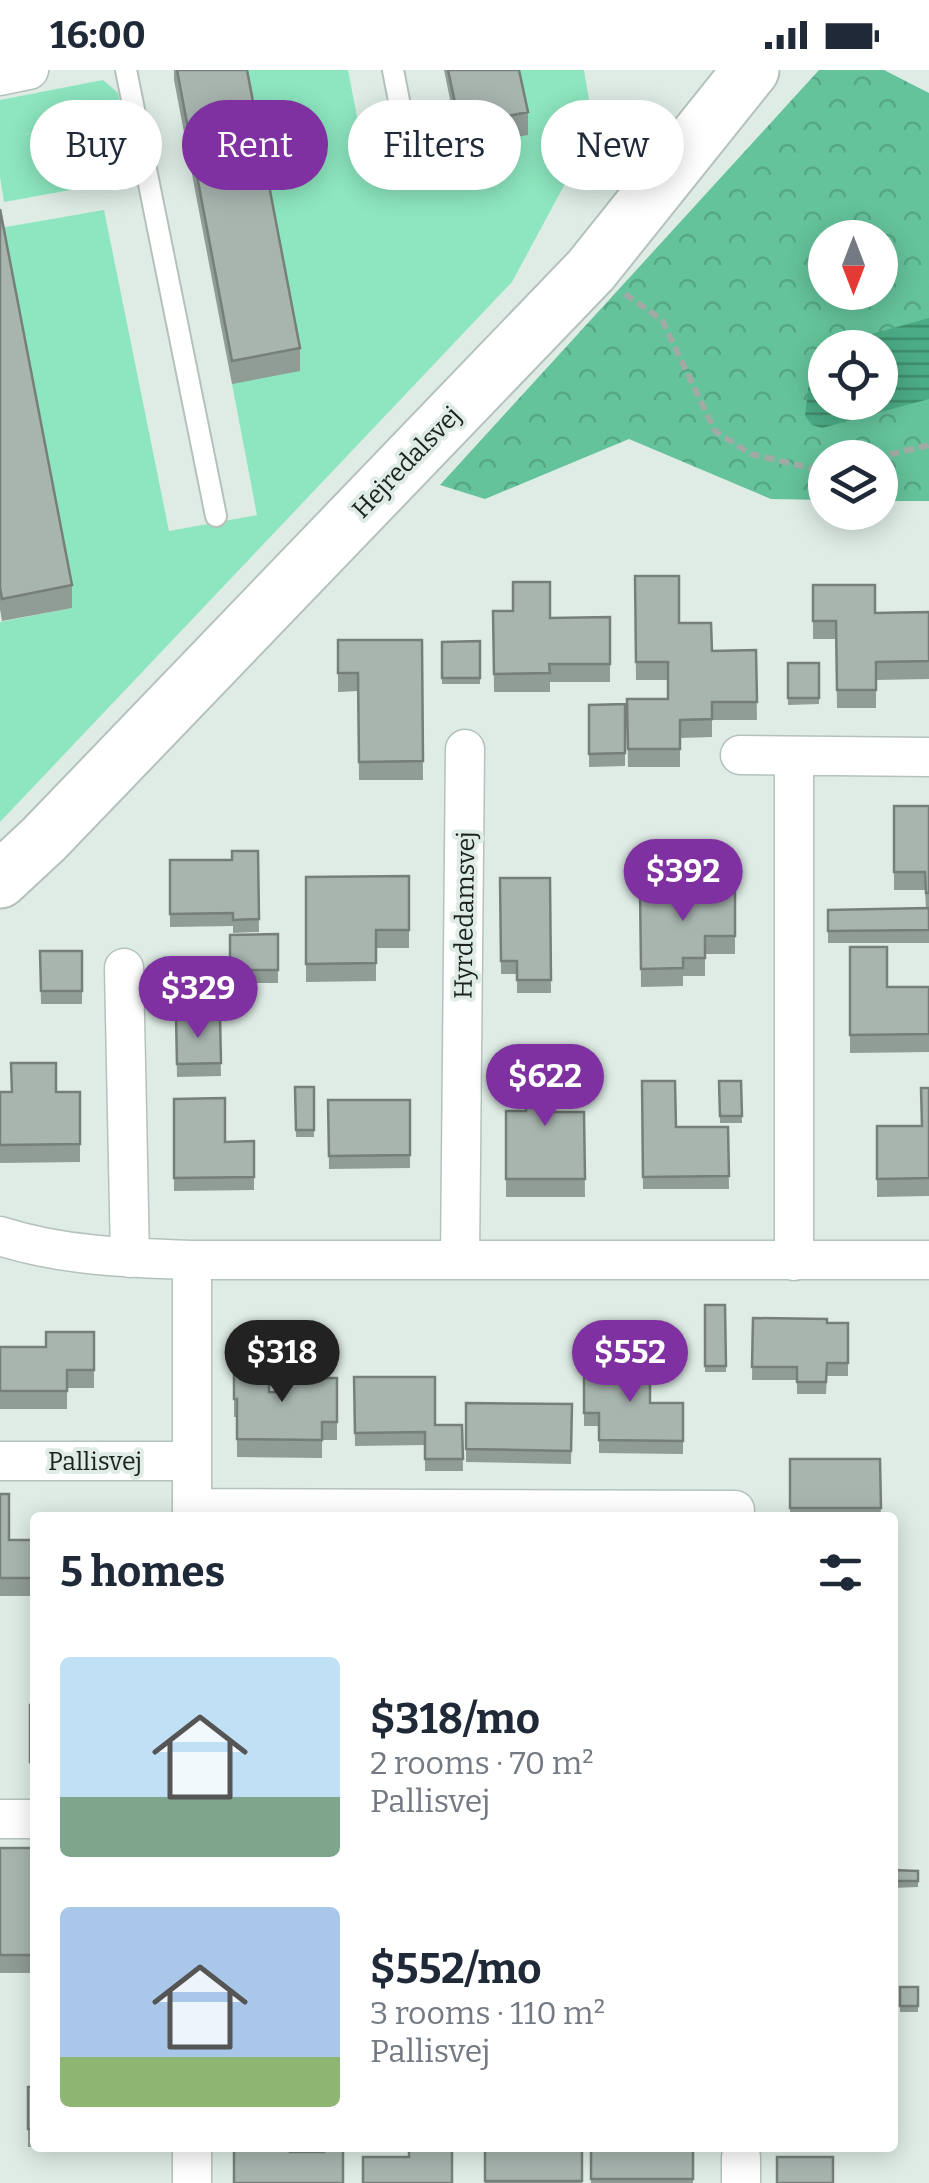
<!DOCTYPE html>
<html lang="en">
<head>
<meta charset="utf-8">
<style>
  :root { --surface:#fff; --page:#f6f6f7; --text:#1f2937; --muted:#747a83; --accent:#8031a1 }
  body { margin:0; font-family:Bitter,serif; background:var(--page); color:var(--text); height:100vh; display:flex; flex-direction:column; font-size:38px; white-space:nowrap }
  * { box-sizing:border-box; margin:0 }
  p { font-size:32px; color:var(--muted) }
  .icon { flex:none; width:55px; height:55px; fill:none; stroke:currentColor; stroke-width:2; stroke-linecap:round; stroke-linejoin:round }
  .map { position:relative; flex:1; overflow:hidden }
  .drawer { position:absolute; left:30px; top:1442px; width:868px; height:640px; display:flex; flex-direction:column; background:var(--surface); border-radius:10px; box-shadow:0 5px 25px #0003 }
  .drawer>* { flex:none }
  .hud { position:absolute; left:30px; top:30px; width:870px; height:90px; display:flex; gap:20px }
  .needle { width:65px; rotate:180deg }
  .fabs { position:absolute; left:808px; top:150px; display:grid; gap:20px }
  .fabs a { display:grid; place-items:center; width:90px; height:90px; border-radius:50%; background:var(--surface); box-shadow:0 5px 25px #0003; font-size:50px }
  .price { position:absolute; translate:-50% -85px; padding:0 22px; border-radius:35px; background:var(--accent); color:#fff; font-size:32px; line-height:65px; filter:drop-shadow(0 2px 5px #0008) }
  .price::after { content:''; position:absolute; left:50%; top:60px; width:30px; height:22px; margin-left:-15px; background:inherit; clip-path:polygon(0 0,100% 0,50% 100%) }
  .price.on { background:#222; color:#fff }
  ul { padding:0; list-style:none }
  li { display:flex; align-items:center; gap:30px; height:250px; padding:0 30px }
  li span { display:grid; place-items:center; flex:none; width:280px; height:200px; border-radius:10px; color:#555 }
  li>.icon { margin-inline-start:auto }
  span .icon { width:120px; height:120px; fill:#fffc; stroke-width:1 }
  li b { font-size:42px }
  h2 { display:flex; justify-content:space-between; align-items:center; height:120px; padding:0 30px; font-size:42px }
  .chip { padding:0 35px; border-radius:45px; background:var(--surface); box-shadow:0 5px 25px #0003; font-size:35px; line-height:90px }
  .chip.on { background:var(--accent); color:#fff }
  .status { display:flex; justify-content:space-between; align-items:center; height:70px; padding:0 50px; background:var(--surface); direction:ltr }
  .status svg { height:28px; fill:currentColor }
  .map>svg:first-child { display:block }
</style>
</head>
<body>
<div class="status"><b>16:00</b><svg viewBox="0 0 49 12"><path d="M0 12V9h3v3zM5 12V6h3v6zM10 12V3h3v9zM15 12V0h3v12zM26 1h20v11H26zM47 4h2v5h-2z"/></svg></div>
<div class="map">
<svg width="929" height="2113" viewBox="0 0 929 2113">
  <defs>
    <pattern id="forest-crowns" width="20" height="18" patternUnits="userSpaceOnUse" patternTransform="scale(2.5)"><rect width="20" height="18" fill="#64c39b"/><path d="M2 6a3 3 0 1 1 6 0M12 15a3 3 0 1 1 6 0" fill="none" stroke="#56a785"/></pattern>
    <pattern id="water-rules" width="6" height="5" patternUnits="userSpaceOnUse" patternTransform="scale(2.5)"><rect width="6" height="5" fill="#4bab84"/><path d="M0 2.5h6" fill="none" stroke="#3e8b6b"/></pattern>
  </defs>
  <rect width="100%" height="100%" fill="#deece5"/>
  <path fill="#8de6bf" d="M243,0H348L367,98L527,65L515,0H584L594,60L512,212L0,752V552L71,538L0,158L104,140L169,461L257,445L232,314Z
    M103,10L118,23L123,51L81,59L80,54L20,65L76,57L87,117L4,132L0,107V30Z"/>
  <path fill="url(#forest-crowns)" fill-rule="evenodd" d="M819,0H884L929,23V431H880V388H825V430L771,429L629,369L485,429L440,415ZM825,168H880V222H825ZM825,278H880V332H825Z"/>
  <path fill="url(#water-rules)" fill-rule="evenodd" d="M929,248V329L822,358L812,355L805,346L812,287L818,279ZM825,278H880V332H825Z"/>
  <g fill="none" stroke-linecap="round" stroke-linejoin="round">
    <g stroke="#b4c2bb" stroke-width="24">
      <path id="lane" d="M126,0L216,446
        M393,0L409,82"/>
    </g>
    <g stroke="#b4c2bb" stroke-width="41">
      <path id="street" d="M0,6L29,0
        M740,685L929,687
        M794,686V1191
        M124,898L130,1188
        M0,1166C63,1186 127,1188 192,1190H929
        M460,1190L465,679
        M0,1391H191
        M192,1438L735,1440
        M192,1448V1190
        M0,1749H35
        M741,2087V2113
        M192,2113V2078"/>
    </g>
    <g stroke="#b4c2bb" stroke-width="59">
      <path id="secondary" d="M0,810L44,769L591,200L751,0"/>
    </g>
    <path stroke="#a0aba5" stroke-width="6" stroke-dasharray="10 5" stroke-linecap="butt" d="M625,224L662,250L715,361L751,384L819,400L825,399
      M875,388L929,375"/>
    <use href="#lane" stroke="#fff" stroke-width="20"/>
    <use href="#street" stroke="#fff" stroke-width="38"/>
    <use href="#secondary" stroke="#fff" stroke-width="55"/>
  </g>
  <path fill="#909c96" d="M174,0H247L300,278V301L232,314L174,10Z
    M444,0H519L528,42V65L460,78Z
    M0,139L72,515V538L2,551L0,539Z
    M635,506L679,553L712,581L756,580L757,650H712V667L680,668V697H628L627,629H668V610H636Z
    M813,515L875,543L929,542V609L876,610V638H837L836,569H813Z
    M493,541L550,548L610,547V612H550V622H494Z
    M338,570H422L423,710H359L358,621L338,622Z
    M480,571V614H442V572Z
    M788,593H819V634L788,635Z
    M625,634V696L589,697V635Z
    M894,736H929V873H828V840L926,838L925,820H894Z
    M258,781L259,862L233,863V856L170,857V790H232Z
    M409,806V878H376V911L306,912V807Z
    M500,808H550L551,923H517V904H501Z
    M735,818V884H705V906H683V916L641,917L640,819Z
    M278,864V913H230V865Z
    M850,877L887,917H929V982L850,983Z
    M40,881H82V934H41Z
    M220,947L221,1006L177,1007L176,948Z
    M510,996H584V1035H540V1042H584L585,1127H506V1041H526V1033H510Z
    M642,1011L676,1057H728L729,1119H643Z
    M719,1011H741L742,1053H720Z
    M295,1017H314V1067H296Z
    M929,1018V1126L877,1127V1056H922Z
    M0,1022H80V1092L0,1093Z
    M174,1029L225,1072L254,1071V1120L174,1121Z
    M328,1030H410V1098L329,1099Z
    M705,1235H725L726,1302H705Z
    M753,1248L848,1253V1306H827L826,1324H797V1310H752Z
    M94,1262V1318H67V1339H0V1277H46Z
    M234,1292L269,1322H282L337,1308V1370H322V1388L237,1387V1347H234Z
    M584,1301L650,1333H683V1384L599,1383V1356H584Z
    M354,1307L435,1355H462L463,1401H425V1375L355,1376Z
    M466,1333L572,1334L571,1394L466,1392Z
    M790,1389H880L881,1448H790Z
    M0,1424L9,1470H35V1526H0Z
    M30,1635H35V1710H30Z
    M0,1778H32L33,1903H0Z
    M892,1800L918,1801V1817L892,1818Z
    M900,1917H918V1942H900Z
    M28,2017H35V2077H28Z
    M485,2078H582V2113H485Z
    M591,2078H693V2113H591Z"/>
  <path fill="#a8b5af" stroke="#767f7a" stroke-width="2.5" d="M177,0H247L300,278L232,291Z
    M448,0H519L528,42L460,56Z
    M0,139L72,515L2,529L0,517Z
    M635,506H679V553H711L712,581L756,580L757,632H712V649L680,650V679H628L627,629H668V592H636Z
    M513,512H550V548L610,547V594H549L550,603L494,604L493,541H513Z
    M813,515H875V543L929,542V591L876,592V620H837L836,551H813Z
    M338,570H422L423,691L359,692L358,603H338Z
    M480,571V608H442V572Z
    M788,593H819V628H788Z
    M625,634V683L589,684V635Z
    M894,736H929V823H926L925,802H894Z
    M232,781H258L259,849L233,850V843L170,844V790H232Z
    M409,806V860H376V893L306,894V807Z
    M500,808H550L551,910H517V891H501Z
    M735,818V866H705V888H683V898L641,899L640,819Z
    M929,838V860L828,861V840Z
    M278,864V900H230V865Z
    M850,877H887V917H929V964L850,965Z
    M40,881H82V921H41Z
    M220,947L221,993L177,994L176,948Z
    M11,993H56V1022H80V1074L0,1075V1022H12Z
    M510,996H584V1016H540V1042H584L585,1109H506V1041H526V1015H510Z
    M642,1011H675L676,1057H728L729,1106L643,1107Z
    M719,1011H741L742,1046H720Z
    M295,1017H314V1060H296Z
    M921,1018H929V1108L877,1109V1056H922Z
    M225,1028V1072L254,1071V1107L174,1108V1029Z
    M328,1030H410V1085L329,1086Z
    M705,1235H725L726,1296H705Z
    M753,1248L827,1249V1253H848V1293H827L826,1312H797V1297H752Z
    M46,1262H94V1300H67V1321H0V1277H46Z
    M234,1292H270L269,1322H282L283,1308H337V1352H322V1370L237,1369V1329H234Z
    M599,1293H650V1333H683V1371L599,1370V1343H584V1301H599Z
    M354,1307H435V1355H462L463,1389H425V1362L355,1363Z
    M466,1333L572,1334L571,1381L466,1379Z
    M790,1389H880L881,1438H790Z
    M0,1424H9V1470H35V1508H0Z
    M30,1635H35V1692H30Z
    M0,1778H32L33,1885H0Z
    M892,1800L918,1801V1811H892Z
    M900,1917H918V1936H900Z
    M28,2017H35V2059H28Z
    M234,2078H290V2082H324V2078H343V2113H234Z
    M409,2078H452V2113H363V2087H409Z
    M485,2078H582V2111H485Z
    M591,2078H693V2109H591Z
    M777,2087H833V2113H777Z"/>
  <g text-anchor="middle" stroke-width="8" stroke-linejoin="round" paint-order="stroke">
    <g font-size="25" fill="#1c211e" stroke="#deece5">
      <text transform="translate(406 392) rotate(-46)" y="9">Hejredalsvej</text>
      <text transform="translate(464 845) rotate(-89)" y="9">Hyrdedamsvej</text>
      <text x="95" y="1400">Pallisvej</text>
    </g>
  </g>
</svg>
<div class="fabs">
<a><svg class="needle" viewBox="-14 -14 28 28"><path d="M0-13l5 13h-10z" fill="#e53935"/><path d="M0 13l5-13h-10z" fill="#747a83"/></svg></a>
<a><svg class="icon" aria-label="locate" viewBox="0 0 24 24"><circle cx="12" cy="12" r="6"/><path d="M12 2v4M12 18v4M2 12h4M18 12h4"/></svg></a>
<a><svg class="icon" aria-label="layers" viewBox="0 0 24 24"><path d="M12 4l9 5-9 5-9-5zM3 14l9 5 9-5"/></svg></a>
</div>
<b class="price" style="left:683px;top:854px">$392</b>
<b class="price" style="left:198px;top:971px">$329</b>
<b class="price" style="left:545px;top:1059px">$622</b>
<b class="price on" style="left:282px;top:1335px">$318</b>
<b class="price" style="left:630px;top:1335px">$552</b>
<div class="hud">
<a class="chip">Buy</a>
<a class="chip on">Rent</a>
<a class="chip">Filters</a>
<a class="chip">New</a>
</div>
<section class="drawer">
<h2>5 homes<svg class="icon" aria-label="filters" viewBox="0 0 24 24"><path d="M4 7h16M4 17h16"/><circle cx="9" cy="7" r="2"/><circle cx="15" cy="17" r="2"/></svg></h2>
<ul>
<li><span style="background:linear-gradient(#bfe0f5 70%,#7fa58c 0)"><svg class="icon" aria-label="home" viewBox="0 0 24 24"><path d="M3 11l9-7 9 7M6 9v11h12V9"/></svg></span><div><b>$318/mo</b><p>2 rooms · 70 m²</p><p>Pallisvej</p></div></li>
<li><span style="background:linear-gradient(#a9c7e8 75%,#8fb573 0)"><svg class="icon" aria-label="home" viewBox="0 0 24 24"><path d="M3 11l9-7 9 7M6 9v11h12V9"/></svg></span><div><b>$552/mo</b><p>3 rooms · 110 m²</p><p>Pallisvej</p></div></li>
</ul>
</section>
</div>
</body>
</html>
